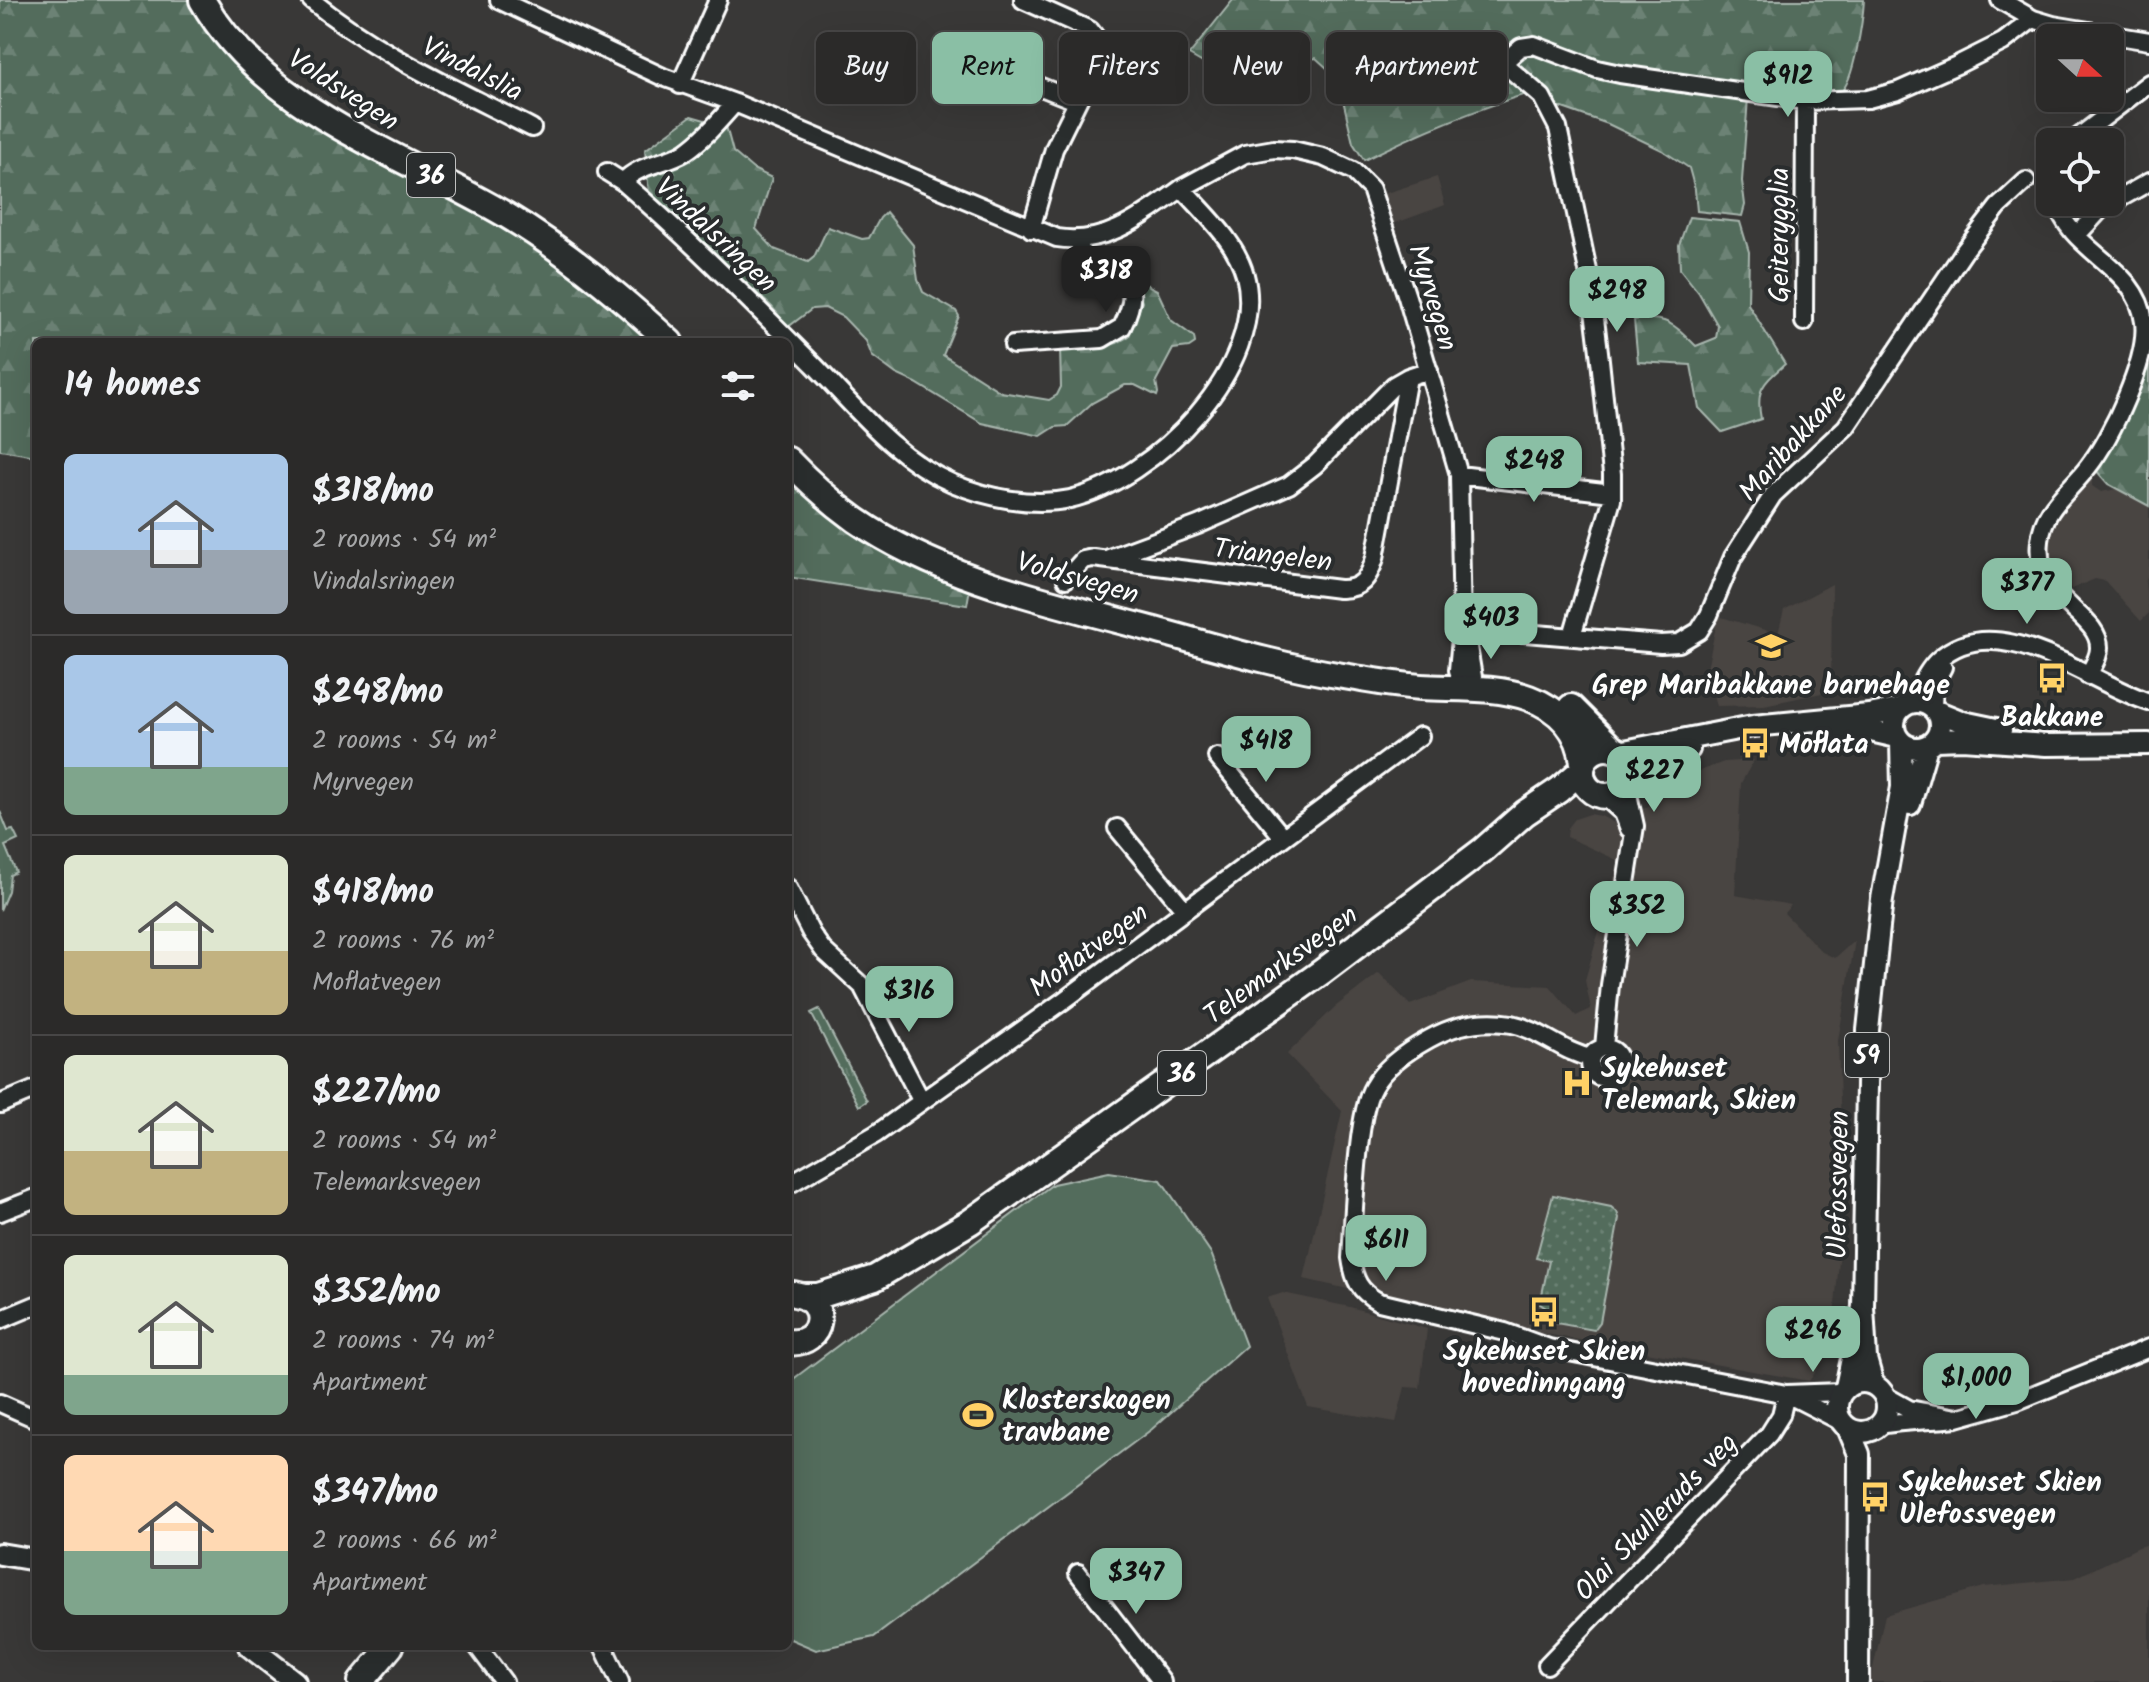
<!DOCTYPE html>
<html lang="en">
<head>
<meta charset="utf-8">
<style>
  :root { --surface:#2b2a29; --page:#373635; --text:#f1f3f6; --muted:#a6a7a8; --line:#474646; --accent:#8abfa5 }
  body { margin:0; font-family:Kalam,sans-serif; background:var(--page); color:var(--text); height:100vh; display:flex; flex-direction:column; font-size:30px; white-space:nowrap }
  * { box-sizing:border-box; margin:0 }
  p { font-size:26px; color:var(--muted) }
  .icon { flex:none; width:44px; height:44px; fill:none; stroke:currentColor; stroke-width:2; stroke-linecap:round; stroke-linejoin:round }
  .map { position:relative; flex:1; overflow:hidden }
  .panel { position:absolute; left:32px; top:338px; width:760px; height:1312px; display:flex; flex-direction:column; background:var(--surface); border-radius:12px; box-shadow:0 8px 32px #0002,0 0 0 2px var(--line) }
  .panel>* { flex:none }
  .hud { position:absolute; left:816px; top:32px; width:760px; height:72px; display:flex; gap:16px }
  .needle { width:52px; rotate:111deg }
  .controls { position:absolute; left:2036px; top:24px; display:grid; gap:16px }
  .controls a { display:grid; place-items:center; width:88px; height:88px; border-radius:12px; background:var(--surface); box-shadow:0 8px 32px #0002,0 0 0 2px var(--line); font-size:40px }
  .price { position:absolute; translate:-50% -68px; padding:0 18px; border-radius:16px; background:var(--accent); color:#111; font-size:26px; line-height:52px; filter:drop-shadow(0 2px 4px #0008) }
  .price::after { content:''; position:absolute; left:50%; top:48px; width:24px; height:18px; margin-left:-12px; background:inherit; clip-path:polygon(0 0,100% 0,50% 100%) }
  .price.current { background:#222; color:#fff }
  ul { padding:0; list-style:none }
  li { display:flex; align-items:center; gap:24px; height:200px; padding:0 32px }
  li+li { border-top:2px solid var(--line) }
  li span { display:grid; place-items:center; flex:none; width:224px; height:160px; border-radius:12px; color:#555 }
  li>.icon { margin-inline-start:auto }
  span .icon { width:96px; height:96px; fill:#fffc; stroke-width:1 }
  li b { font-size:34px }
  h2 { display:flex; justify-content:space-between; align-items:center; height:96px; padding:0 32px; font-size:34px }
  .chip { padding:0 28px; border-radius:12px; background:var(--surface); box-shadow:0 8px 32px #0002,0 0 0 2px var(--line); font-size:28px; line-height:72px }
  .chip.current { background:var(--accent); color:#111 }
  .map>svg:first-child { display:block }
</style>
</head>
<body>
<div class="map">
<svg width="2149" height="1682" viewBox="0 0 2149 1682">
  <defs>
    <pattern id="grass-tufts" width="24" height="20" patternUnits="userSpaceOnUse" patternTransform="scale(2)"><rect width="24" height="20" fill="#526c5c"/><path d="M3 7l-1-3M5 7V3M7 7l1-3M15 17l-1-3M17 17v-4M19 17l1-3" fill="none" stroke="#6c8274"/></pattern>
    <pattern id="forest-firs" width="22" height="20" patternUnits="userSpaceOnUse" patternTransform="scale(2)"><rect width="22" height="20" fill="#526c5c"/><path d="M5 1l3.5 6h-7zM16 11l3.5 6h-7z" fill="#6c8274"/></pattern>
    <pattern id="park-dots" width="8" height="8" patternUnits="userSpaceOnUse" patternTransform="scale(2)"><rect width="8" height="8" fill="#526c5c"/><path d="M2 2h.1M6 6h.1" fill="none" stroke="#6c8274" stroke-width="1.8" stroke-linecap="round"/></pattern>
  </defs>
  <rect width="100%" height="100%" fill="#393837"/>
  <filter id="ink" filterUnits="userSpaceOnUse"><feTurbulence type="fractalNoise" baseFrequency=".0125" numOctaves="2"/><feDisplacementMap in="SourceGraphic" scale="16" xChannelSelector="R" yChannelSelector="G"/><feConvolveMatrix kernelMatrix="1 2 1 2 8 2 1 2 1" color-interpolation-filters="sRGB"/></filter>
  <g filter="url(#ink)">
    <path fill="#4a4542" d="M1437,177L1445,205L1393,224L1383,194Z
      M2149,474V573L2145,583L2149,613L2141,621L2105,581L2095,579L2071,589L2050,560L2047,545L2054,520L2065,502L2092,480V486L2101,492L2133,486Z
      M1832,584L1831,691L1764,705L1717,706L1707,669L1718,616L1778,634L1784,610Z
      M1754,760L1741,783L1735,895L1791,905L1784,913L1822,952L1835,958L1855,940L1838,1041L1841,1130L1848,1161L1835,1305L1830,1351L1809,1381L1546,1334L1304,1279L1342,1111L1287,1054L1335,1007L1379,973L1410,1005L1471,982L1550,986L1576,1016L1591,1009L1585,980L1619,861L1567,837L1568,828L1575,819L1590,814L1601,816L1622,827L1621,821L1647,807L1675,780L1724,762Z
      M1283,1293L1350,1307L1427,1329L1420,1388L1405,1387L1396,1422L1308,1407L1267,1298Z
      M2149,1544V1682H1870L1885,1615L1983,1587L2075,1578L2139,1547Z"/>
    <path fill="url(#grass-tufts)" stroke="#a8b6ae" stroke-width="2" d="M819,1009L867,1101L859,1106L811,1013Z"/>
    <path fill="url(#forest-firs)" stroke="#a8b6ae" stroke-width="2" d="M0,0H212L232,30L290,84L680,342H36V456L0,450Z
      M1233,0H1864C1863,17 1854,84 1840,92C1827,100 1781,89 1764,86L1748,98L1742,181L1745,205L1742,216L1697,211L1695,190L1689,168L1662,150L1608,124L1557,106L1539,90C1475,109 1423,130 1364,160L1353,143L1338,78L1316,58L1222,74L1189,55Z
      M691,116L726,126L733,152L753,169L772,178L756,229L774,249L808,262L814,257L828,227L862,239L869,238L880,218L886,212L913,245L918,280L923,292L956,311L959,316L943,355L1001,392L1049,400L1057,395L1061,387L1060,348H1094L1117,343L1129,336L1142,302L1134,278L1157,290L1171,320L1194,337L1195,343L1189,347L1173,349L1156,381L1158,393L1157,396L1135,385H1125L1092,403L1067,426L1055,427L1041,436L982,423L916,383L896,374L872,356L866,341L843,317L825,308L812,309L788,327L772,307L649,194L645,150Z
      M1689,217L1740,222L1749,252L1748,304L1785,364C1764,383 1755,388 1761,419L1722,432L1699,408L1691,365L1638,362L1634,320C1667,316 1673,323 1696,346L1716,338L1718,326L1699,293L1680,269L1679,245Z
      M2149,356V506L2108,484L2095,469Z
      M788,449L851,509L973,571L967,605L788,577Z"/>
    <path fill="url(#park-dots)" stroke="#a8b6ae" stroke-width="2" d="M1553,1195L1611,1207L1617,1212L1619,1218L1600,1322L1594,1330L1550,1322L1546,1308L1540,1304L1549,1261L1536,1258Z"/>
    <path fill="#526c5c" stroke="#a8b6ae" stroke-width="2" d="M0,811L8,831L13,830L18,840L5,846L16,872L10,875L8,891L0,910Z
      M1109,1172L1161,1180L1211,1253L1246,1346L1152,1429L874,1637L816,1650L788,1638V1383L1053,1184Z"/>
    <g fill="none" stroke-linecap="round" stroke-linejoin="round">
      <g stroke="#fff" stroke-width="22">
        <path id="minor" d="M311,0C377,54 456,89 532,128
          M499,0L663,77L735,103
          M1023,0L1090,30L1100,43L1101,54L1054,149L1031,229
          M2000,0L2033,19L2053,25L2149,41
          M979,62L1076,101
          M680,85L718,0
          M735,103L1057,238C1106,246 1144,215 1182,188C1205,214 1236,241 1245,275C1269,366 1152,481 1070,499C1032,507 987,498 952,483C896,459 856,408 815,366C752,303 690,240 623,182C639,164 665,164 685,152C704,139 719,121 735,103Z
          M2072,142L2149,83
          M607,172L623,182
          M1182,188L1245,154L1274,149L1293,150L1323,157L1353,171L1371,189L1407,297L1459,475L1462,628L1458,670L1465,689
          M2057,202C2069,252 2137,265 2144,322C2149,358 2111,438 2088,467C2069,492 2043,508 2040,541C2033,600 2100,613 2099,648C2099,658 2092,667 2088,676
          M2077,235L2101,209L2149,182
          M1804,322L1805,101
          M1013,345L1102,339L1122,327C1149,272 1113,279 1083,256L1078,241
          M1459,475L1612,493
          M1109,558L1198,525L1289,485L1315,465L1394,385L1408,377
          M1066,579L1083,560L1093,558L1339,589C1361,590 1369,578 1375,558L1408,377L1429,370
          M1462,628L1661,644L1679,643L1699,631L1709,615L1733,557L1773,495L1846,427L1965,250L1998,207L2026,181
          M1572,636L1612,500V474L1600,360L1591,285L1558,128L1542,97L1503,63L1521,47L1534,45L1597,69L1620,74L1805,101L1868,99L1898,91L1957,65L2003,42L2033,19
          M1465,689L1473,677L1467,641
          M1912,702C1920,688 1926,671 1938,660C1997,605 2089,683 2149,702
          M1933,707L1934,684L1943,667
          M1217,757L1282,836
          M1605,797L1623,813L1629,829
          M1117,828L1185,910
          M788,888L811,933L823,950L862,986L921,1100
          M1604,1047L1610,985L1635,826L1626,785
          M1590 1063a15 15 0 1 1 30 0a15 15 0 1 1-30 0Z
          M1591,1058C1562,1052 1541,1030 1512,1024C1482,1019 1454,1025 1429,1039C1409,1050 1384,1067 1373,1087C1356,1115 1354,1220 1351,1258C1354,1280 1359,1291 1379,1302L1505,1332L1549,1348L1599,1358L1786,1394L1841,1392
          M0,1104L36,1089
          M788,1185L876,1134L1063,1001L1420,736
          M0,1212L36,1198
          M0,1320L36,1305
          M1791,1396L1842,1422
          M0,1403L36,1419
          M1957,1418L2017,1401L2149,1348
          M1880,1425C1906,1420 1931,1421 1957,1418L1909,1409L1884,1395
          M1078,1573L1162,1682
          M477,1646L504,1682
          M603,1646L620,1682
          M1547,1665L1769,1434L1781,1415L1786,1394"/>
      </g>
      <g stroke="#fff" stroke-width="26">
        <path id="major" d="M1894 725a23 23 0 1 1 46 0a23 23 0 1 1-46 0Z
          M1936,711L1963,722L2001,730
          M1831,729L1871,731L1897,737
          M1935,740L1963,739L2046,745L2149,744
          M1619,752L1753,726L1869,715L1900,709
          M1629,780L1654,761L1689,749
          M1910,804L1927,746
          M1863,1307L1868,1030L1882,899L1902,787L1901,742
          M1837 1407a25 25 0 1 1 50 0a25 25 0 1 1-50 0Z
          M1846,1387L1863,1307L1866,1359L1873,1384
          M1848,1428L1859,1454L1858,1682
          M0,1554L36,1560
          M249,1646L295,1682"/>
      </g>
      <g stroke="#fff" stroke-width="30">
        <path id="highway" d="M202,0C266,112 401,153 506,215C566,251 619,295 670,342
          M788,460C809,482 831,502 856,520C943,580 1054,603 1155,630C1217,647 1279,666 1343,676C1369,680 1395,685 1421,687C1456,689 1496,686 1529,698C1559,709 1580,731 1583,763
          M1571,707L1613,749
          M1582 772a24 24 0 1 1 48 0a24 24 0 1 1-48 0Z
          M803,1296H818L875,1278L970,1222L1323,971L1483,850L1525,813L1559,790L1581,771
          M788,1342C824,1347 831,1299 794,1294
          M361,1682L391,1646"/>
      </g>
      <use href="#minor" stroke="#2a2d2e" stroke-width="16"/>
      <use href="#major" stroke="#2a2d2e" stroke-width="20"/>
      <use href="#highway" stroke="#2a2d2e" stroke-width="24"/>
    </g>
  </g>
  <defs>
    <g id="school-bare" transform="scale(2.4)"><path d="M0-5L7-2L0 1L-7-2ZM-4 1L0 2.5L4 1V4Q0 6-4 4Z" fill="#ffd166" stroke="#2a2d2e" stroke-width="2.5" paint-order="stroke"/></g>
    <g id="bus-bare" transform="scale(2.4)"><path d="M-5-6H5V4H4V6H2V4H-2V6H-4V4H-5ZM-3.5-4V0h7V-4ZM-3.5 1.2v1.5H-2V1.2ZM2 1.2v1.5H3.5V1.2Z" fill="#ffd166" stroke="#2a2d2e" stroke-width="2.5" paint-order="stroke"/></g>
    <g id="hospital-bare" transform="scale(2.4)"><path d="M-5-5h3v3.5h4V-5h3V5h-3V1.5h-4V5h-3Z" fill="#ffd166" stroke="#2a2d2e" stroke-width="2.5" paint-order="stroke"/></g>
    <g id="stadium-bare" transform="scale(2.4)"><path d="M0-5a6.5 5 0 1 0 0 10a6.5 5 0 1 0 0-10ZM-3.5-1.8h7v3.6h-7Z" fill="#ffd166" stroke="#2a2d2e" stroke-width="2.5" paint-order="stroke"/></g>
  </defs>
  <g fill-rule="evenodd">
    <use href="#school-bare" x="1771" y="646"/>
    <use href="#bus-bare" x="2052" y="678"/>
    <use href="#bus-bare" x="1755" y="743"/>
    <use href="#hospital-bare" x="1577" y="1083"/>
    <use href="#bus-bare" x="1544" y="1312"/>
    <use href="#stadium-bare" x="978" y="1415"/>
    <use href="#bus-bare" x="1875" y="1497"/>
  </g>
  <g text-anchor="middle" stroke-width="8" stroke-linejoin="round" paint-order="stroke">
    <g fill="#2a2d2e" stroke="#bfc0c0" stroke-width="2">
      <rect x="407" y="153" width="48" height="44" rx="6"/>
      <rect x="1845" y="1033" width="44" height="44" rx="6"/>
      <rect x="1158" y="1051" width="48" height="44" rx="6"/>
    </g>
    <g font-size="26" font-weight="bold" fill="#fff">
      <text x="431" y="184">36</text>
      <text x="1867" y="1064">59</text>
      <text x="1182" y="1082">36</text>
    </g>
    <g font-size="28" fill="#fff" stroke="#2a2d2e">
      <text transform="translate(473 68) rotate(27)" y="10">Vindalslia</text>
      <text transform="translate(344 89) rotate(33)" y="10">Voldsvegen</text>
      <text transform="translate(717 234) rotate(43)" y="10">Vindalsringen</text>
      <text transform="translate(1778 235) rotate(-90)" y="10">Geiterygglia</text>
      <text transform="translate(1434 297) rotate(73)" y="10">Myrvegen</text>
      <text transform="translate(1792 442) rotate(-48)" y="10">Maribakkane</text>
      <text transform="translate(1273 554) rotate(7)" y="10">Triangelen</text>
      <text transform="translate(1078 577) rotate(16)" y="10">Voldsvegen</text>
      <text transform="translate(1088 949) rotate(-36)" y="10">Moflatvegen</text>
      <text transform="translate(1280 964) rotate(-36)" y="10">Telemarksvegen</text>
      <text transform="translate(1837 1185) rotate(-89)" y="10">Ulefossvegen</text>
      <text transform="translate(1655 1516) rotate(-46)" y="10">Olai Skulleruds veg</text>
    </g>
    <g font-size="28" font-weight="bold" fill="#fff" stroke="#2a2d2e" text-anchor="start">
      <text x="1771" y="694" text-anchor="middle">Grep Maribakkane barnehage</text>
      <text x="2052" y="726" text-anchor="middle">Bakkane</text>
      <text x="1779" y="753">Moflata</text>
      <text x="1601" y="1077">Sykehuset<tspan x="1601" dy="32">Telemark, Skien</tspan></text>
      <text x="1544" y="1360" text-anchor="middle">Sykehuset Skien<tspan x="1544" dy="32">hovedinngang</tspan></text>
      <text x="1002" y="1409">Klosterskogen<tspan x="1002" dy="32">travbane</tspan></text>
      <text x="1899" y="1491">Sykehuset Skien<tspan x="1899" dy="32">Ulefossvegen</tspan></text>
    </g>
  </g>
</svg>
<div class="controls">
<a><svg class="needle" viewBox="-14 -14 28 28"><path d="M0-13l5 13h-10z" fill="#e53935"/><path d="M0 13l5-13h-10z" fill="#a6a7a8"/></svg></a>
<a><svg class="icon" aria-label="locate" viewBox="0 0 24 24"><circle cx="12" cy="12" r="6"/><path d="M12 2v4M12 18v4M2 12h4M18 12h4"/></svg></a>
</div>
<b class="price" style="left:1788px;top:119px">$912</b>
<b class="price current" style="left:1106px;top:314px">$318</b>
<b class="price" style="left:1617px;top:334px">$298</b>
<b class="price" style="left:1534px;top:504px">$248</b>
<b class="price" style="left:2027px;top:626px">$377</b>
<b class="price" style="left:1491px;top:661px">$403</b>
<b class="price" style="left:1266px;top:784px">$418</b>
<b class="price" style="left:1654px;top:814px">$227</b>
<b class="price" style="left:1637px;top:949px">$352</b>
<b class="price" style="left:909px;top:1034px">$316</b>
<b class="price" style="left:1386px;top:1283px">$611</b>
<b class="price" style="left:1813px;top:1374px">$296</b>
<b class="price" style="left:1976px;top:1421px">$1,000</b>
<b class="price" style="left:1136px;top:1616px">$347</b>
<div class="hud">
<a class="chip">Buy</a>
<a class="chip current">Rent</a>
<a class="chip">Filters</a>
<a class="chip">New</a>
<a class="chip">Apartment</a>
</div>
<section class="panel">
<h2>14 homes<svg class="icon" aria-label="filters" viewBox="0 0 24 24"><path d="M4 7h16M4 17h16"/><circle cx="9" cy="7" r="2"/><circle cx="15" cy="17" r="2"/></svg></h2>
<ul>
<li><span style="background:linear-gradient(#a9c7e8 60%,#9aa5b1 0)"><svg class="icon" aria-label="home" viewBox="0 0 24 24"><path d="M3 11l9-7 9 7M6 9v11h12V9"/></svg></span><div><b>$318/mo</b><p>2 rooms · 54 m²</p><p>Vindalsringen</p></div></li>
<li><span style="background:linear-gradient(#a9c7e8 70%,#7fa58c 0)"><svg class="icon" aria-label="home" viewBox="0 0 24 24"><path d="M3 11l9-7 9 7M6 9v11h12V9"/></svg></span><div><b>$248/mo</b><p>2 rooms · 54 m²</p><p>Myrvegen</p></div></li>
<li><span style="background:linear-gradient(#dfe7d0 60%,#c2b280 0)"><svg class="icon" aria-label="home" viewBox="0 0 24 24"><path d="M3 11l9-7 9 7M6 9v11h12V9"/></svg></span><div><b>$418/mo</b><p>2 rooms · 76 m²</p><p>Moflatvegen</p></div></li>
<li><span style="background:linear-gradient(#dfe7d0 60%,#c2b280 0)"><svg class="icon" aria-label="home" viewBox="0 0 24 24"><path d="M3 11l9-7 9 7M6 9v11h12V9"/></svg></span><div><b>$227/mo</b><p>2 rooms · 54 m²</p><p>Telemarksvegen</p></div></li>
<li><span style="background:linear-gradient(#dfe7d0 75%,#7fa58c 0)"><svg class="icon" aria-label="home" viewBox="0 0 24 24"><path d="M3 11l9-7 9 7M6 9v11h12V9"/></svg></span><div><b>$352/mo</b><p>2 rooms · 74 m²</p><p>Apartment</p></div></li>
<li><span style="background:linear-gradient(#ffd9b3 60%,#7fa58c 0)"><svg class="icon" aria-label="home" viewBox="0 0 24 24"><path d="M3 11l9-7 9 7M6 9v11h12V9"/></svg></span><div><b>$347/mo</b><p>2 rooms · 66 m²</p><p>Apartment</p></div></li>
</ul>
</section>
</div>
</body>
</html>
